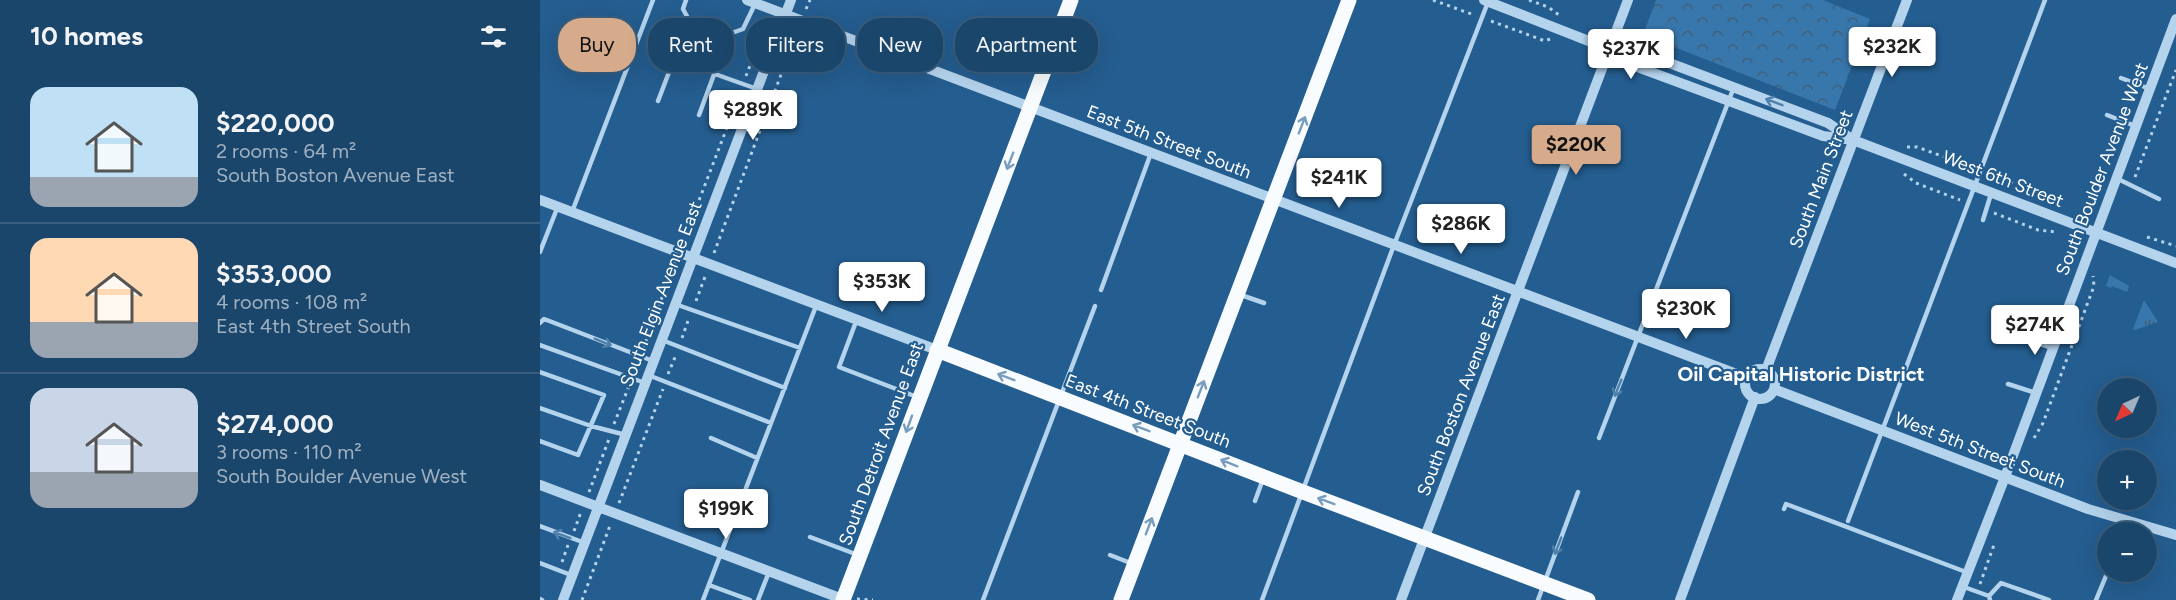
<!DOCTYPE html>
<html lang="en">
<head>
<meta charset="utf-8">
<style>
  :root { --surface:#1b466b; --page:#244d71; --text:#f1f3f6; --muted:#a0b1c1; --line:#395e7e; --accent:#d6ab8b }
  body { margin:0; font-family:Figtree,sans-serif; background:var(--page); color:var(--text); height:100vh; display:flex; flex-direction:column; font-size:22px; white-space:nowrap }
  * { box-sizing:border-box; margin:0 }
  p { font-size:20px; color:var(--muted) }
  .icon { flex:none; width:33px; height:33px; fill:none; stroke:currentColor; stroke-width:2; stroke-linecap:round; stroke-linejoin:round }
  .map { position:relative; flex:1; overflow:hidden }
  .sheet { display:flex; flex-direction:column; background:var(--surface); width:540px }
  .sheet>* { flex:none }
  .guide { position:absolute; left:18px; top:18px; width:570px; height:54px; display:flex; gap:12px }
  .needle { width:39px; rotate:224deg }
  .fabs { position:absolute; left:1557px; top:378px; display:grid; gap:12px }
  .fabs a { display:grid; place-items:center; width:60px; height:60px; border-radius:50%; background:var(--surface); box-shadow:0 6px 24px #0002,0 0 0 2px var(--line); font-size:30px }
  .price { position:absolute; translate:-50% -51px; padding:0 14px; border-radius:6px; background:#fff; color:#222; font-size:20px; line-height:39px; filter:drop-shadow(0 2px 3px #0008) }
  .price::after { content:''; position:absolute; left:50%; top:36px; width:18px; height:14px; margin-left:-9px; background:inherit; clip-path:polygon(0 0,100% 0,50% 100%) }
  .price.active { background:var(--accent); color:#111 }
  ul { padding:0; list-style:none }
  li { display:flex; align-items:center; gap:18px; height:150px; padding:0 30px }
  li+li { border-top:2px solid var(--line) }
  li span { display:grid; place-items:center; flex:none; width:168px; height:120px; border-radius:18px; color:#555 }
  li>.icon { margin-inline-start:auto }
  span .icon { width:72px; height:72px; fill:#fffc; stroke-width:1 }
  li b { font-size:26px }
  h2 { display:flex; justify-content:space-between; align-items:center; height:72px; padding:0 30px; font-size:26px }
  .tag { padding:0 21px; border-radius:24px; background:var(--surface); box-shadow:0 6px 24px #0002,0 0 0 2px var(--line); font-size:21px; line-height:54px }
  .tag.active { background:var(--accent); color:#111 }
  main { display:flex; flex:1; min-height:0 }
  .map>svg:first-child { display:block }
</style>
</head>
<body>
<main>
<section class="sheet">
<h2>10 homes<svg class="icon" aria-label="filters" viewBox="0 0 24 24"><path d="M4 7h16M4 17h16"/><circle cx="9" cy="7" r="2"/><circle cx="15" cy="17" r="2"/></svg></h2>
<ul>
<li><span style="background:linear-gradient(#bfe0f5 75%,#9aa5b1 0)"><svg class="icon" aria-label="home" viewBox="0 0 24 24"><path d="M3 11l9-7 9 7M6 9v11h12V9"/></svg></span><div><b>$220,000</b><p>2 rooms · 64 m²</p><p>South Boston Avenue East</p></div></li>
<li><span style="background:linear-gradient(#ffd9b3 70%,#9aa5b1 0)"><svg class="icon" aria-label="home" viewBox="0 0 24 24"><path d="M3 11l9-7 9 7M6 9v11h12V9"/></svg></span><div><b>$353,000</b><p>4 rooms · 108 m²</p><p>East 4th Street South</p></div></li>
<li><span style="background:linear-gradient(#c9d6e8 70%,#9aa5b1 0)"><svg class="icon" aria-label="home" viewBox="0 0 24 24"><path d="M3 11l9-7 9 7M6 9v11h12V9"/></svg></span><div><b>$274,000</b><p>3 rooms · 110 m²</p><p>South Boulder Avenue West</p></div></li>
</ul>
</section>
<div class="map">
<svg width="1636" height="600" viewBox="0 0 1636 600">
  <defs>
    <pattern id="grass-tufts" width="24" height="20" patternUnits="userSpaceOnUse" patternTransform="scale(1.5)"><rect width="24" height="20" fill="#3877ac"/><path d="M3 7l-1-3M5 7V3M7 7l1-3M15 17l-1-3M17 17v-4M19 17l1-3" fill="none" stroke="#435f77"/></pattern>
    <pattern id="park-crowns" width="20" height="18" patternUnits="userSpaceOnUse" patternTransform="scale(1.5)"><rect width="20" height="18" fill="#3877ac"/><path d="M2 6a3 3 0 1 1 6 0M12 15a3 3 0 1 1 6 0" fill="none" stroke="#435f77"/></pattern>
  </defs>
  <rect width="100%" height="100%" fill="#245d8f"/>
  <path fill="url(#grass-tufts)" d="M1570,275L1589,286L1587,292L1572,286L1571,288L1566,286Z
    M1604,300L1618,322L1595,330L1593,329Z"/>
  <path fill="url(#park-crowns)" d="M1116,0H1283L1330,19L1295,110L1103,35Z"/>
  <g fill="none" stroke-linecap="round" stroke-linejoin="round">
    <path stroke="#b4d3ec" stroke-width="3" stroke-dasharray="3 4.5" stroke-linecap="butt" d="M893,0L934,15
      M989,0L1008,7L1019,15
      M266,9L270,0
      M951,21L1005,41L1010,39
      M206,76L227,21
      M1367,147H1377L1432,167
      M1364,174L1376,183L1420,200
      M1449,174L1506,195L1520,204
      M1595,177L1636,70
      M1454,213L1498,230L1517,232
      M1607,237L1636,246
      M143,242L201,91
      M174,253L257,32
      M156,301L166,274
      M142,338L149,318
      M103,349L135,262
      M128,374L136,355
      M74,424L89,386
      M1494,438L1503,423L1554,286L1553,276
      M49,492L69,439
      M79,503L123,389
      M34,531L41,512
      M22,562L28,545
      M1440,584L1455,542
      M317,599L333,600
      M42,600L71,523"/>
    <path stroke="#b4d3ec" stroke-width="4.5" d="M175,74L217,89
      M1581,78L1610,89
      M118,101L149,20L143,9L146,0
      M159,115L189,34L203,29L215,4
      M1567,115L1595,126
      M1578,179L1619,199
      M32,212L113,0
      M1443,220L1451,194
      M0,252L18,206
      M561,290L611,153
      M701,295L724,303
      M135,304L260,348
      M317,319L299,367L377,397
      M0,323L4,319L12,322L113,361
      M122,340L245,388
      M1488,340L1513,348
      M0,345L105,383
      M0,372L64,395L38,455L0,441
      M108,375L231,423
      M1468,384L1496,393
      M0,408L51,426L86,435
      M171,438L217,458
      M1059,438L1194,87
      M715,501L723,479
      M1244,509L1246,504L1426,572
      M1308,521L1505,0
      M0,526L45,543
      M1582,532L1587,520
      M270,537L318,555
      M570,555L593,564
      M0,563L31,575
      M169,585L210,600
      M1424,587L1449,596
      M0,599L2,600
      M163,600L276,306
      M218,600L229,572
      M443,600L555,306
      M722,600L854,245L948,2
      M998,600L1038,492
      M1450,600L1449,596L1461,583L1509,600
      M1556,600L1568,571"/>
    <path stroke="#b4d3ec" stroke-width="10" d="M207,0L1207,378
      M944,0L1069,49L1084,62L1283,136L1313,140L1636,263
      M1069,49L1090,48L1095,50L1288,123L1310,138
      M0,200L397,350
      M1205 384a15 15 0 1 1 30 0a15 15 0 1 1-30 0Z
      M1226,370L1367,0
      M1234,389L1548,509L1636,535
      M0,485L305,600
      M23,600L251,0
      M861,600L1088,0
      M1140,600L1215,397
      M1417,600L1465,477L1636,19"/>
    <path stroke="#f9fcff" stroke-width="15" d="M397,350L763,492L1048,600
      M303,600L531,0
      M581,600L809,0"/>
  </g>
  <defs><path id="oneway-shaft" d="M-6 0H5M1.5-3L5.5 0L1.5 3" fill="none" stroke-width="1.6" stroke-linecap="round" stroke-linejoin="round" transform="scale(1.5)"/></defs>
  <g stroke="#4f80ab">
    <use href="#oneway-shaft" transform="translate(1234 102) rotate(-159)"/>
    <use href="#oneway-shaft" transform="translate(63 342) rotate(22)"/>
    <use href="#oneway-shaft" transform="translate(1078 388) rotate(112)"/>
    <use href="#oneway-shaft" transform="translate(22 535) rotate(-160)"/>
    <use href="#oneway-shaft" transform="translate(1018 546) rotate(111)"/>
  </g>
  <g stroke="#799dbc">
    <use href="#oneway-shaft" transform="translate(762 125) rotate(-69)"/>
    <use href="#oneway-shaft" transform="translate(470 161) rotate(111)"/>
    <use href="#oneway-shaft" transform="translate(466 377) rotate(-159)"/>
    <use href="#oneway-shaft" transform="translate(661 389) rotate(-69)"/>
    <use href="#oneway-shaft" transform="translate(369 424) rotate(110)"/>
    <use href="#oneway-shaft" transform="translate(601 428) rotate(-159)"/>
    <use href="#oneway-shaft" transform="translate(689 463) rotate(-158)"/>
    <use href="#oneway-shaft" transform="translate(786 501) rotate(-159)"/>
    <use href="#oneway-shaft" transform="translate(609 526) rotate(-69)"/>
  </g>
  <g text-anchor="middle" stroke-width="4.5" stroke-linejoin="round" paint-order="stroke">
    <g font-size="18" fill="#fff" stroke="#245d8f">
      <text transform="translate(629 142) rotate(21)" y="6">East 5th Street South</text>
      <text transform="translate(1562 169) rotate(-69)" y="6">South Boulder Avenue West</text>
      <text transform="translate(1281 179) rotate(-69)" y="6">South Main Street</text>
      <text transform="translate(1463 179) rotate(21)" y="6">West 6th Street</text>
      <text transform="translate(121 294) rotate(-69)" y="6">South Elgin Avenue East</text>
      <text transform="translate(921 395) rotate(-69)" y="6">South Boston Avenue East</text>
      <text transform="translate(608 411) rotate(21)" y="6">East 4th Street South</text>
      <text transform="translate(341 444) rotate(-70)" y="6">South Detroit Avenue East</text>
      <text transform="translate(1440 450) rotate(21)" y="6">West 5th Street South</text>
    </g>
    <g font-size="20" font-weight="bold" fill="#fff" stroke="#245d8f">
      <text x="1261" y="381">Oil Capital Historic District</text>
    </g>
  </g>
</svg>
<div class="fabs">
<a><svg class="needle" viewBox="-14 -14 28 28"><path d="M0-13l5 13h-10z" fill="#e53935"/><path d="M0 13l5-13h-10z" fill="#a0b1c1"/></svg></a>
<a>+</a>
<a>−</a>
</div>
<b class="price" style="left:1352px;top:78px">$232K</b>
<b class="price" style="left:1091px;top:80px">$237K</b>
<b class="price" style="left:213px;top:141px">$289K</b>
<b class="price active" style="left:1036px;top:176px">$220K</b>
<b class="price" style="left:799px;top:209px">$241K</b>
<b class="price" style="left:921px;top:255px">$286K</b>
<b class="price" style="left:342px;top:313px">$353K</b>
<b class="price" style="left:1146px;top:340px">$230K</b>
<b class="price" style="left:1495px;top:356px">$274K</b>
<b class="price" style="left:186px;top:540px">$199K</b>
<div class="guide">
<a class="tag active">Buy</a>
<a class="tag">Rent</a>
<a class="tag">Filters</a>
<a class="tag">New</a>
<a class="tag">Apartment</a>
</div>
</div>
</main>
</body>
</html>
